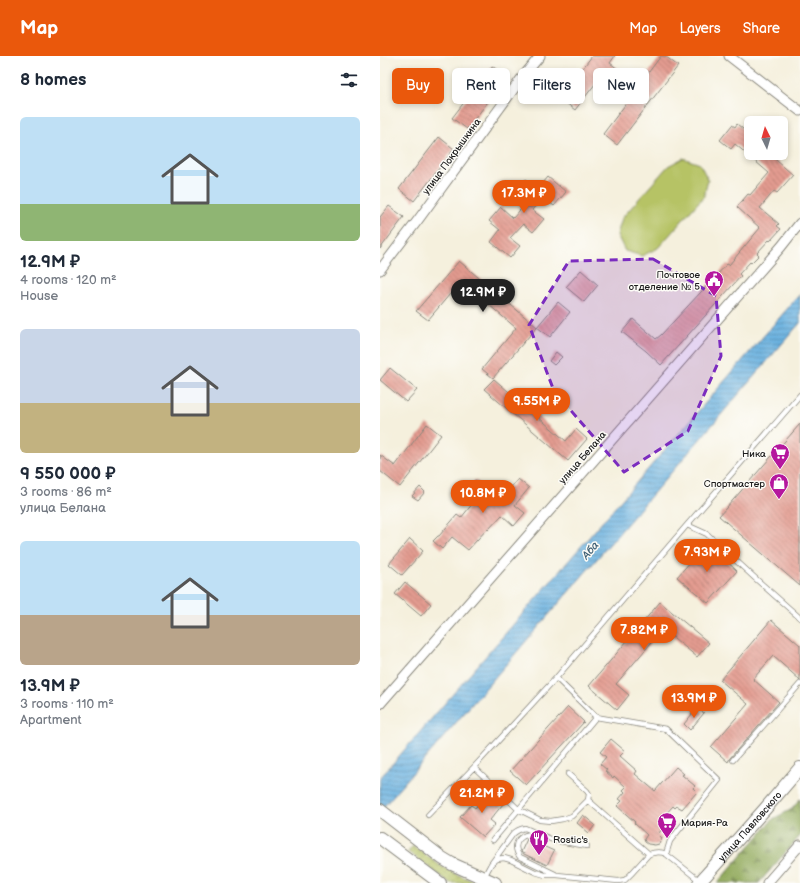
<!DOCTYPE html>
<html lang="en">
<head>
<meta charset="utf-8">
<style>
  :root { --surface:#fff; --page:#f2f2f3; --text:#1f2937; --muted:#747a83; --accent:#ea580c }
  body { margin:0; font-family:"Balsamiq Sans",sans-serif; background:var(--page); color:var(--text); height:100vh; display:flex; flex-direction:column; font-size:15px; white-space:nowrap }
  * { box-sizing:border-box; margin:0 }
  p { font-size:13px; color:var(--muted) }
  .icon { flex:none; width:22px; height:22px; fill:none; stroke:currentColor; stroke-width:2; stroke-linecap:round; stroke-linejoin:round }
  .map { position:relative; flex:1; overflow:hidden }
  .side { display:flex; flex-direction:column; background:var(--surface); width:380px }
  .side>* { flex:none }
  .banner { position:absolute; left:12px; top:12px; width:348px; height:36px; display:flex; gap:8px }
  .needle { width:26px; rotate:355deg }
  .fabs { position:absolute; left:364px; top:60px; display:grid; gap:8px }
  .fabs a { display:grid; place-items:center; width:44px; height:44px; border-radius:6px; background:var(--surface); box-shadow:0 2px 6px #0003; font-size:20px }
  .price { position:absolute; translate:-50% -34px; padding:0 9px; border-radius:14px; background:var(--accent); color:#fff; font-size:13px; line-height:26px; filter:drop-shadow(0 1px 2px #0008) }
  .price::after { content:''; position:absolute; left:50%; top:24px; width:12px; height:9px; margin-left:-6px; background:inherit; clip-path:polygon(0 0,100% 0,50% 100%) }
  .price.current { background:#222; color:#fff }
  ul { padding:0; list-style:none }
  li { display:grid; align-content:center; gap:8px; height:212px; padding:0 20px }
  li span { display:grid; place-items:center; height:124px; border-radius:6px; color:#555 }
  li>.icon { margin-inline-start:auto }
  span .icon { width:72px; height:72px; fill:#fffc; stroke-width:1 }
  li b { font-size:17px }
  h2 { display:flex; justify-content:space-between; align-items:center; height:48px; padding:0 20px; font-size:17px }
  .tag { padding:0 14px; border-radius:6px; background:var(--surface); box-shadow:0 2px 6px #0003; font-size:14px; line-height:36px }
  .tag.current { background:var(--accent); color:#fff }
  header { display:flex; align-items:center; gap:24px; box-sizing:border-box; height:56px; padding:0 20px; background:var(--accent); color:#fff }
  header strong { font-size:19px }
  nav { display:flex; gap:22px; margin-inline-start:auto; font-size:14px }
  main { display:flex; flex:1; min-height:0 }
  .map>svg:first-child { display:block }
</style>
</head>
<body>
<header>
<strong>Map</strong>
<nav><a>Map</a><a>Layers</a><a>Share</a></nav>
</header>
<main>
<section class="side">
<h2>8 homes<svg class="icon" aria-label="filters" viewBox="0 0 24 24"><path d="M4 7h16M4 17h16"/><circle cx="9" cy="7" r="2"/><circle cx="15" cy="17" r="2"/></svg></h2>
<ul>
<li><span style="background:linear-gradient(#bfe0f5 70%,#8fb573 0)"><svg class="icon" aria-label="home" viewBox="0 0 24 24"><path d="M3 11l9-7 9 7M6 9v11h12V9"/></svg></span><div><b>12.9M ₽</b><p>4 rooms · 120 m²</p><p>House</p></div></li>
<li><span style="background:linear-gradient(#c9d6e8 60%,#c2b280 0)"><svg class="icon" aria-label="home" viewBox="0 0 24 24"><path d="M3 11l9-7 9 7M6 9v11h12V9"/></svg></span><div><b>9 550 000 ₽</b><p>3 rooms · 86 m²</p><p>улица Белана</p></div></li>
<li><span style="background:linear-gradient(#bfe0f5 60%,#b9a48a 0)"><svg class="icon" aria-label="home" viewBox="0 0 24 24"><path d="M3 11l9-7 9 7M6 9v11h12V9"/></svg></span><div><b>13.9M ₽</b><p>3 rooms · 110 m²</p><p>Apartment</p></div></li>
</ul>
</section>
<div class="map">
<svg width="420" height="827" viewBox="0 0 420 827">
  <defs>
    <pattern id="grass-dots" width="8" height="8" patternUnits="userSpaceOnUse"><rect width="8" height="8" fill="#b6c365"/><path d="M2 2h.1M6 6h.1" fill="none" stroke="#9ca757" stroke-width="1.8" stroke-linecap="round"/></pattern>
    <pattern id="forest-firs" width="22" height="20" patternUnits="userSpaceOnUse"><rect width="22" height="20" fill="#90a95a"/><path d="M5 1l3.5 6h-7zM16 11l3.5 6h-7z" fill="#75894a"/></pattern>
    <pattern id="water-rules" width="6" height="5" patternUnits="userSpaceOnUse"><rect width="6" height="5" fill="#67b0df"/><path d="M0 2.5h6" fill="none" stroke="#548eb4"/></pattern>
    <pattern id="building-back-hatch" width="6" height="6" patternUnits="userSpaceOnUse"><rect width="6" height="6" fill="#e39b90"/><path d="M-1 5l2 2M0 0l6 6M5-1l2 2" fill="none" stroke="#b77e75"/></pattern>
  </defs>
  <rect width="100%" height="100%" fill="#fdfcf7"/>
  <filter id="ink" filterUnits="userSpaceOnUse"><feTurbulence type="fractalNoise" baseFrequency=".025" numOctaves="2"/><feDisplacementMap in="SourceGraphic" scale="8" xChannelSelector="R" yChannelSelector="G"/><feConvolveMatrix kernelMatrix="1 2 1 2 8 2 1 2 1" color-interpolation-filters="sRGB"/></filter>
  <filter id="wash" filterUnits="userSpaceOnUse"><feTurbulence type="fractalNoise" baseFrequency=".012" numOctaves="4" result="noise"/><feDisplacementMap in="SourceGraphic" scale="16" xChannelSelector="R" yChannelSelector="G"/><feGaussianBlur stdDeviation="0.9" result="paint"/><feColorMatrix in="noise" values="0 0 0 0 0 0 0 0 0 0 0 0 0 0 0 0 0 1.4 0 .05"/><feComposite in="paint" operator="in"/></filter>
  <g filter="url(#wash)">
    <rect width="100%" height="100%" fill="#f5f0dd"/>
    <path fill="url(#grass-dots)" stroke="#697040" d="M33,790L61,810L76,818L98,827H70L28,796Z"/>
    <path fill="url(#forest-firs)" stroke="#56623b" d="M420,743V780L379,827H337L393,763L412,753Z"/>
    <path fill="#b6c365" stroke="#697040" d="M303,102L320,108L328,124L324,140L278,192L262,200L245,195L237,179L242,162L288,110Z"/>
    <path fill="url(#water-rules)" stroke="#42667e" d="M420,238V267L0,755V722Z"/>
    <g id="blocks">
      <path fill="url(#building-back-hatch)" d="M212,0H235L230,7L259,29L281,0H285L298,10L237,89L223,78L248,45L219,23L195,54L180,42Z
        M112,10L127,21L87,73L72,62Z
        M357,68L369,78L367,79L371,83V97H388L413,119L397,137L394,135L380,152L399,168L397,170L401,173L390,185L389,184L377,197L379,199L371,207L370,206L359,218L361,220L281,309L266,295L242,276L253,263L276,283L281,279L347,208L349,209L380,172L357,151L368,138L370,139L389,117L355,88L351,93L340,84L352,69L355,71Z
        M59,81L74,93L34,145L19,133Z
        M168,121L186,136L174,150L163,141L152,154L164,163L153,176L143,168L130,182L140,190L130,202L111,186L120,174L109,165L121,151L133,162L147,146L135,136L146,123L158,133Z
        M9,150L24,161L0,193V161Z
        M79,205L157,271L113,322L102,313L136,272L81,225L48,264L36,255Z
        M201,214L218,229L204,246L186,231Z
        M178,246L190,256L170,281L157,271Z
        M176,296L182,301L174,309L169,305Z
        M10,312L37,334L26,346L0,324Z
        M114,323L186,385L196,373L207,383L188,405L104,333Z
        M47,368L61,379L20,431L0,415V399L15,410Z
        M420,368V530L339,460Z
        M138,423L149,432L135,449L145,457L134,470L122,459L108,474L107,473L88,494L72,481L62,493L53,485L58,480H59L77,459L81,462L93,447L83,438L95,424L117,443L129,430L131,431Z
        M40,431L45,436L38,444L32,440Z
        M30,483L43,495L22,519L9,508Z
        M327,487L357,515L328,547L297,521Z
        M25,526L51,548L41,560L15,538Z
        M280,546L329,587L317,601L283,573L236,628L249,639L237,654L209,630Z
        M391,564L420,589V624L393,600L373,623L399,646L350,702L348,706L331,691L368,648L340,624Z
        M188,651L204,666L146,729L130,715Z
        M317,652L324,657L310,674L304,668Z
        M231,683L245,695L240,700L257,715L255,718L275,735L296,711L304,718L302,719L315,730L313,732L317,736L302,753L297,750L295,752L293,750L283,761L289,765L278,778L282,782L279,788L275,789L268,788L265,786L264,783L267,779L254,767L255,766L237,750L242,745L239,743L245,736L243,734L246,731L234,720L233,722L225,715L227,714L220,708L226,701L220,696Z
        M109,736L123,748L110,764L115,768L103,781L80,761L91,749L95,752Z
        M203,759L215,769L209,777L197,767Z
        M147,783L174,795L167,809L142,797L141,796Z"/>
    </g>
  </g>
  <g filter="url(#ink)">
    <use href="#blocks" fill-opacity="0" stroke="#88867c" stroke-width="1"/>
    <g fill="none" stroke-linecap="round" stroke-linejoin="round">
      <g stroke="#88867c" stroke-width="6">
        <path id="service" d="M307,469L420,339
          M176,622L216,661L286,673L339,724L290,785L286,798
          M353,704L420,628
          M94,711L138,753L160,764L171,765L183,763L192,760L208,744L269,798C275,796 280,795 286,798L320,825
          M188,718L207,735L209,738L208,744
          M48,759L94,711L176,622L307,469L327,478L376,523L420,562
          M155,777C151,778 146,778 142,781C134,786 135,795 140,801L175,818
          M113,784L216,661
          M111,808L117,803L124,802L131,804L155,816L165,819H177L238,825L245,824L251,818L269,798
          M104,821L111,808L133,778C137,774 140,773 145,772L173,784L207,790"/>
      </g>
      <g stroke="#88867c" stroke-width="11">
        <path id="minor" d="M349,0L420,55
          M0,214L38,164L141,23L160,0
          M0,648L401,191L420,167
          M387,827L420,789"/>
      </g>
      <g stroke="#88867c" stroke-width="14">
        <g id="secondary">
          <path d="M0,754L62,802L72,808L115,827"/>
          <path d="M0,782L60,827"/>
          <path id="s1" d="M319,827L385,753L420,712"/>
        </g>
      </g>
      <use href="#service" stroke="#fff" stroke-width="4.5"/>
      <use href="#minor" stroke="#fff" stroke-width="9"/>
      <use href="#secondary" stroke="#fff" stroke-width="12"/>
    </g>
  </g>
  <path fill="#7b2cbf" fill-opacity="0.2" stroke="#7b2cbf" stroke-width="3" stroke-dasharray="8 5" stroke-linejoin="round" d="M273,203L336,240L341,300L308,375L244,416L174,335L149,269L189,205Z"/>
  <defs>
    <g id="civic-pin" transform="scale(1)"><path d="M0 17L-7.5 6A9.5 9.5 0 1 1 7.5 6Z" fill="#b5179e" stroke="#fdfcf7"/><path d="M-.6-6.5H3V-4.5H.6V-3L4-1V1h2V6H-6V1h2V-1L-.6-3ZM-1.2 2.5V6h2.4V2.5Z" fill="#fff"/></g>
    <g id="supermarket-pin" transform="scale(1)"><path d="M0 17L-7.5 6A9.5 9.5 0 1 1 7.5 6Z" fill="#b5179e" stroke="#fdfcf7"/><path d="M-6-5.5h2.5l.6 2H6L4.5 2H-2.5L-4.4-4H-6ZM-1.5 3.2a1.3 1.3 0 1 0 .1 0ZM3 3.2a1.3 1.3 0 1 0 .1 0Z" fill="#fff"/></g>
    <g id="shop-pin" transform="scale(1)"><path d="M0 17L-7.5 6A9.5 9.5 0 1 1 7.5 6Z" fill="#b5179e" stroke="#fdfcf7"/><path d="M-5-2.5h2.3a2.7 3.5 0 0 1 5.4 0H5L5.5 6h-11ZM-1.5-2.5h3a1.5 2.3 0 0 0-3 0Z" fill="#fff"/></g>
    <g id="restaurant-pin" transform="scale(1)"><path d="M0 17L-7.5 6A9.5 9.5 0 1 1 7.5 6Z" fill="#b5179e" stroke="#fdfcf7"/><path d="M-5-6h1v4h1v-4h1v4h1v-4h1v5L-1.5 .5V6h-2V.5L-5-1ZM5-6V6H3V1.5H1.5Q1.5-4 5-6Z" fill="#fff"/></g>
  </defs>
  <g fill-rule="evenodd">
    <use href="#civic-pin" x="334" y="224"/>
    <use href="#supermarket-pin" x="400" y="397"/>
    <use href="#shop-pin" x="399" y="427"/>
    <use href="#supermarket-pin" x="287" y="766"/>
    <use href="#restaurant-pin" x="159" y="783"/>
  </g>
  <g text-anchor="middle" stroke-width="3" stroke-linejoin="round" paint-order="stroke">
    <g font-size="10" fill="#1c1c1c" stroke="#fdfcf7">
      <text transform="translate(71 100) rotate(-54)" y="4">улица Покрышкина</text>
      <text transform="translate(202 401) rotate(-49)" y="4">улица Белана</text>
      <text dy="4" stroke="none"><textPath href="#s1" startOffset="76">улица Павловского</textPath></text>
    </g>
    <g font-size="10" fill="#1c1c1c" stroke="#fdfcf7" text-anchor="end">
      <text x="320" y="222">Почтовое<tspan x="320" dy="12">отделение № 5</tspan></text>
      <text x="386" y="401">Ника</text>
      <text x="385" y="431">Спортмастер</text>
      <text x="301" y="770" text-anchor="start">Мария-Ра</text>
      <text x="173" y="787" text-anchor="start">Rostic's</text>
    </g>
    <g font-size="11" font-style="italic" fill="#3e5f74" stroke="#fdfcf7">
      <text transform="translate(210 494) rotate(-49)" y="4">Аба</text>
    </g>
  </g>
</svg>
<div class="fabs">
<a><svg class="needle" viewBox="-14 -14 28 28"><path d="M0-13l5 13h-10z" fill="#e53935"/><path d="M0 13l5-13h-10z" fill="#747a83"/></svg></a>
</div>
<b class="price" style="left:144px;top:158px">17.3M ₽</b>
<b class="price current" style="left:103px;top:257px">12.9M ₽</b>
<b class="price" style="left:157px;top:366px">9.55M ₽</b>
<b class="price" style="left:103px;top:458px">10.8M ₽</b>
<b class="price" style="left:327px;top:517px">7.93M ₽</b>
<b class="price" style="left:264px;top:595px">7.82M ₽</b>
<b class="price" style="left:314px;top:663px">13.9M ₽</b>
<b class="price" style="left:102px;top:758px">21.2M ₽</b>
<div class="banner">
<a class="tag current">Buy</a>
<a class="tag">Rent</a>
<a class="tag">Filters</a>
<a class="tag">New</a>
</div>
</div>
</main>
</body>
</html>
